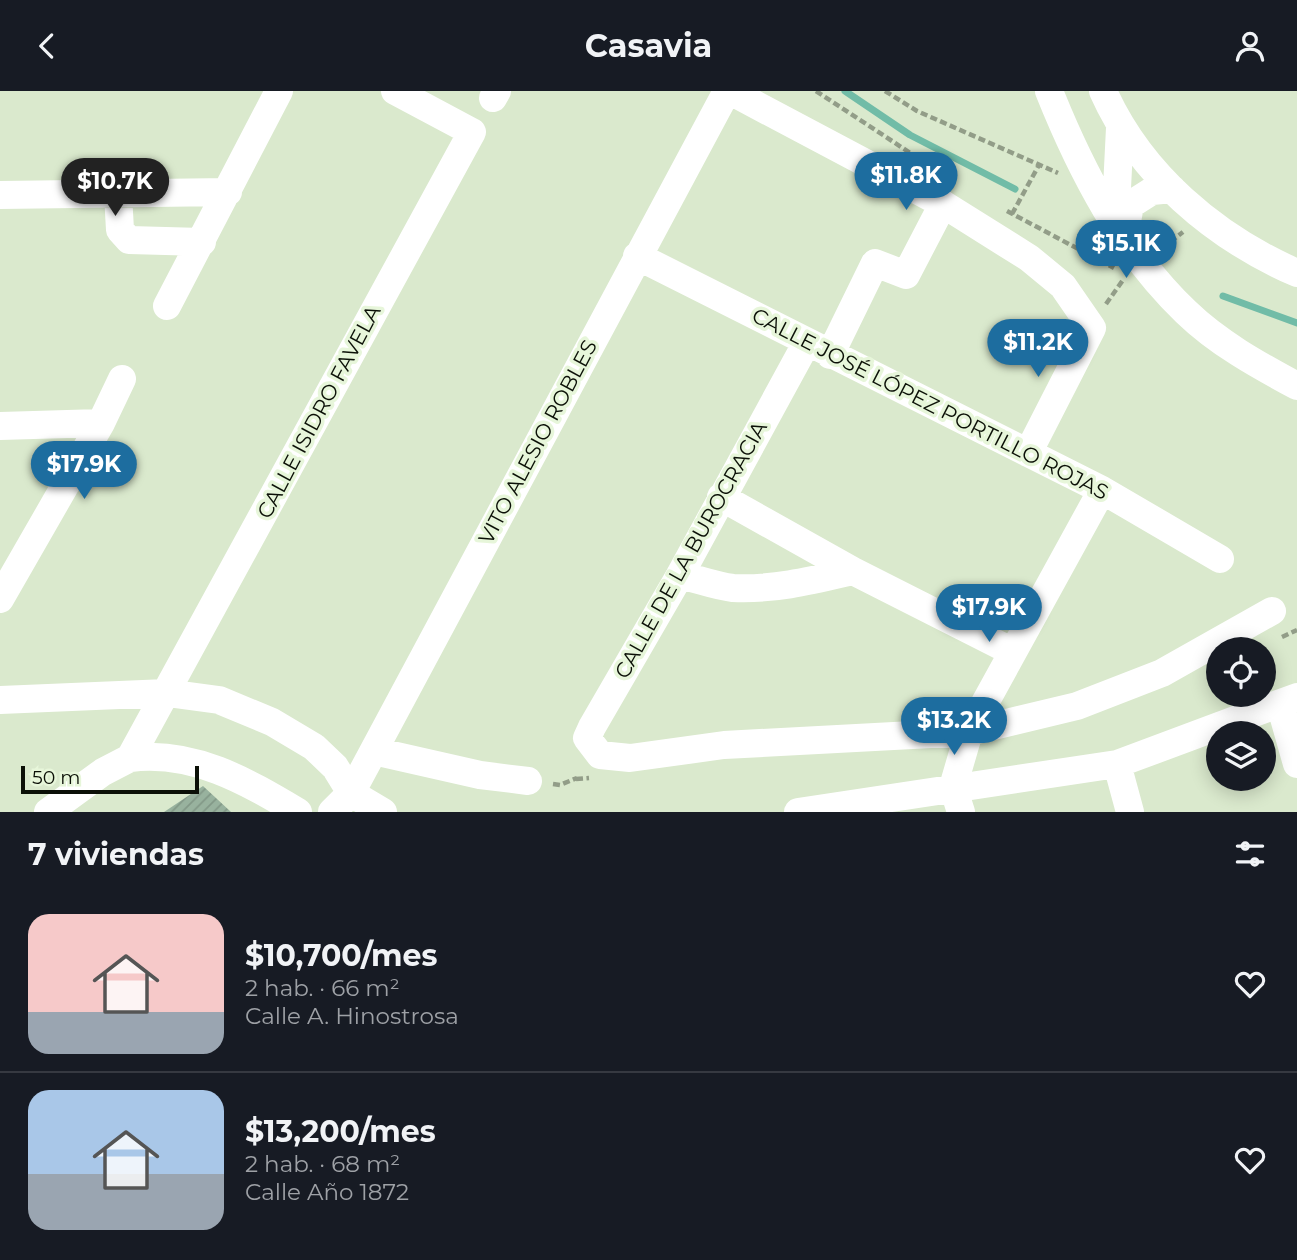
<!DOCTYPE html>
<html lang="es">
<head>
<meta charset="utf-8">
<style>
  :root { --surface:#171b24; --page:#242831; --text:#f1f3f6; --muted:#9ea1a6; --line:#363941; --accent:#1d6d9f }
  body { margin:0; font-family:Montserrat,sans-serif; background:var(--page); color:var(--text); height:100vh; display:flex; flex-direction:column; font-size:26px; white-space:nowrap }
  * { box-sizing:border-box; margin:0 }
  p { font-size:23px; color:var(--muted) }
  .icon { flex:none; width:38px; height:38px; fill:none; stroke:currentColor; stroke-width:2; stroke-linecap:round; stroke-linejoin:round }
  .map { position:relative; height:721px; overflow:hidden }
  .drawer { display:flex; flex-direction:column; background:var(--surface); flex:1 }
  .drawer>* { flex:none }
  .tools { position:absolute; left:1206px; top:546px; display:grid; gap:14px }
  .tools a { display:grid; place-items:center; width:70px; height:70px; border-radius:50%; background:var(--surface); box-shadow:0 4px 18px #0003; font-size:35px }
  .scale { position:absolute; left:21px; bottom:18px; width:178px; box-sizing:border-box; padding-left:7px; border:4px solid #0b1007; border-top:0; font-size:19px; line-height:24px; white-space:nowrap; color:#0b1007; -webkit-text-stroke:5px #e7f6da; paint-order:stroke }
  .price { position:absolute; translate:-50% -60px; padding:0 16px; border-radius:24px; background:var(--accent); color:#fff; font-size:23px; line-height:46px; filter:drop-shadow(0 2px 4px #0008) }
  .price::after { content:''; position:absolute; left:50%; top:42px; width:21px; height:16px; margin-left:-10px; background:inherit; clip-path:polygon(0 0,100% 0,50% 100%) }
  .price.current { background:#222; color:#fff }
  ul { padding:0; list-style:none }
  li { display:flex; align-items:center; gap:21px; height:175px; padding:0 28px }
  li+li { border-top:2px solid var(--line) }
  li span { display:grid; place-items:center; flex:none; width:196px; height:140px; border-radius:21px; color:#555 }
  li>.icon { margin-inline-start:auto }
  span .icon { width:84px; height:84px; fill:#fffc; stroke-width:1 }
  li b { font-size:30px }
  h2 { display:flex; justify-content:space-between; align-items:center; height:84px; padding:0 28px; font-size:30px }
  header { display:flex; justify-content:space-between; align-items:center; height:91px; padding:0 28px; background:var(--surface); font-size:32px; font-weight:700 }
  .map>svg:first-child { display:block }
</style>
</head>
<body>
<header><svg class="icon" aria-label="back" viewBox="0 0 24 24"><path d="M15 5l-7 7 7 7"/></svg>Casavia<svg class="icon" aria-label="person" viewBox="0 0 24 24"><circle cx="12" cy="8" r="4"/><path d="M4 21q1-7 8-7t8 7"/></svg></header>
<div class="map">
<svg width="1297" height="721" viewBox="0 0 1297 721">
  <defs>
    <pattern id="building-hatch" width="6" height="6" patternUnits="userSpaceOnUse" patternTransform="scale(1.75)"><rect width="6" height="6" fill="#98b29e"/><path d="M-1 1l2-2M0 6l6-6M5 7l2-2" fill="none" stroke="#829887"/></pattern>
    <filter id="shadow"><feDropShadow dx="6" dy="6" stdDeviation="0" flood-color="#0004"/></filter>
  </defs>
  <rect width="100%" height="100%" fill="#dae9cd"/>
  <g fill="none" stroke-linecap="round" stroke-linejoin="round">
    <path stroke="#71bca7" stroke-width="7" d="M845,0L910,44L1015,98
      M1223,205L1297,232"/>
  </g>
  <path fill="url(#building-hatch)" filter="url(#shadow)" d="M203,695L231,721H164Z"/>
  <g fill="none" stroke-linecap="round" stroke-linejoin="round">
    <path stroke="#929d88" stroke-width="4.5" stroke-dasharray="7 3.5" stroke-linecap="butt" d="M816,0L927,73
      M885,0L917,20L1058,82
      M1007,120L1114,177
      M1012,123L1039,74
      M1162,157L1183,141
      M1106,213L1123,189
      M1282,546L1297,539
      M576,688L589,687
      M553,693L560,694L577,687"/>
    <path stroke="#fff" stroke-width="28" d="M730,0L943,113L1029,167L1063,195L1092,237L1028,362
      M1049,0C1081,80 1123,161 1186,221C1218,252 1258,274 1297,295
      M1103,0C1140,83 1214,146 1297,182
      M493,7L497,0
      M118,103L120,139L129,149L202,151
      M0,104L228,101
      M1110,123L1117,97L1120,37
      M1124,147L1130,114L1152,100L1172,98
      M637,165L1102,399L1220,468
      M167,215L279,0
      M807,251L680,484L592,636L587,647L600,664L630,667L724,654L969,641L1077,615L1162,582L1272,520
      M830,264L875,172L906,184L943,113
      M0,335L101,332
      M721,406L853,480L1013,561
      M680,484C697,488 716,495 733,497C775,499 814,489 853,480
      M0,508L101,332L122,288
      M0,609L167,602L219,609L272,631L314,656L335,676L351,702L383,721
      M1280,613L1297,673
      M374,660L480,684L528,690
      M130,667C193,659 246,690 298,721
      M1117,673L1130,721
      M48,721L103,681L130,667L472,41L395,0
      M332,721L351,702L727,0
      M798,721L1117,673L1297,606
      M961,721L953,696L969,641L1102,399"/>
  </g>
  <g text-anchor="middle" stroke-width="7" stroke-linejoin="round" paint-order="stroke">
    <g font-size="21" fill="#0b1007" stroke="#e7f6da">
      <text transform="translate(930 313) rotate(27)" y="7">CALLE JOSÉ LÓPEZ PORTILLO ROJAS</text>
      <text transform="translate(319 321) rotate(-62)" y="7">CALLE ISIDRO FAVELA</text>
      <text transform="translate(538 351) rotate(-62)" y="7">VITO ALESIO ROBLES</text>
      <text transform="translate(691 459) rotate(-61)" y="7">CALLE DE LA BUROCRACIA</text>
    </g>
  </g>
</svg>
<div class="tools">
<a><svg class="icon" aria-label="locate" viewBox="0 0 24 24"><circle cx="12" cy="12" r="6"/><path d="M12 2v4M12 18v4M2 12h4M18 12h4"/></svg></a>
<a><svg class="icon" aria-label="layers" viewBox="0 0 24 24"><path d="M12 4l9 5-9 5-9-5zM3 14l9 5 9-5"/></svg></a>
</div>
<div class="scale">50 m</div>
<b class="price" style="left:906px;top:121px">$11.8K</b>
<b class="price current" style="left:115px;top:127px">$10.7K</b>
<b class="price" style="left:1126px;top:189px">$15.1K</b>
<b class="price" style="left:1038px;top:288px">$11.2K</b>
<b class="price" style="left:84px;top:410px">$17.9K</b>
<b class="price" style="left:989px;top:553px">$17.9K</b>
<b class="price" style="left:954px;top:666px">$13.2K</b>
</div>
<section class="drawer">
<h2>7 viviendas<svg class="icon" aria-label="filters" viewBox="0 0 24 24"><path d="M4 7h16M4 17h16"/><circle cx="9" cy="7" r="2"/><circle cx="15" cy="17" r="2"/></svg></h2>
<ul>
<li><span style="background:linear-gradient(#f6c9c9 70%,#9aa5b1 0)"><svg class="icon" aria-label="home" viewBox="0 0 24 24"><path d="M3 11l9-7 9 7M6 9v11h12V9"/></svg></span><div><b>$10,700/mes</b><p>2 hab. · 66 m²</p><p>Calle A. Hinostrosa</p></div><svg class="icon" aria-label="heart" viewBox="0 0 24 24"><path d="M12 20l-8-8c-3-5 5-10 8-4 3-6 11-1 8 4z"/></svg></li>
<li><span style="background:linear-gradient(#a9c7e8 60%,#9aa5b1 0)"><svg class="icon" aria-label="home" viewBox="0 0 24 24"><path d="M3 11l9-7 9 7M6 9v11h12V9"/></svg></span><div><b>$13,200/mes</b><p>2 hab. · 68 m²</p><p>Calle Año 1872</p></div><svg class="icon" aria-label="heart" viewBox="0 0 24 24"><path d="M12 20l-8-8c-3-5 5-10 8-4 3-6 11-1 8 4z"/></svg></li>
</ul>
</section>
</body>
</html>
